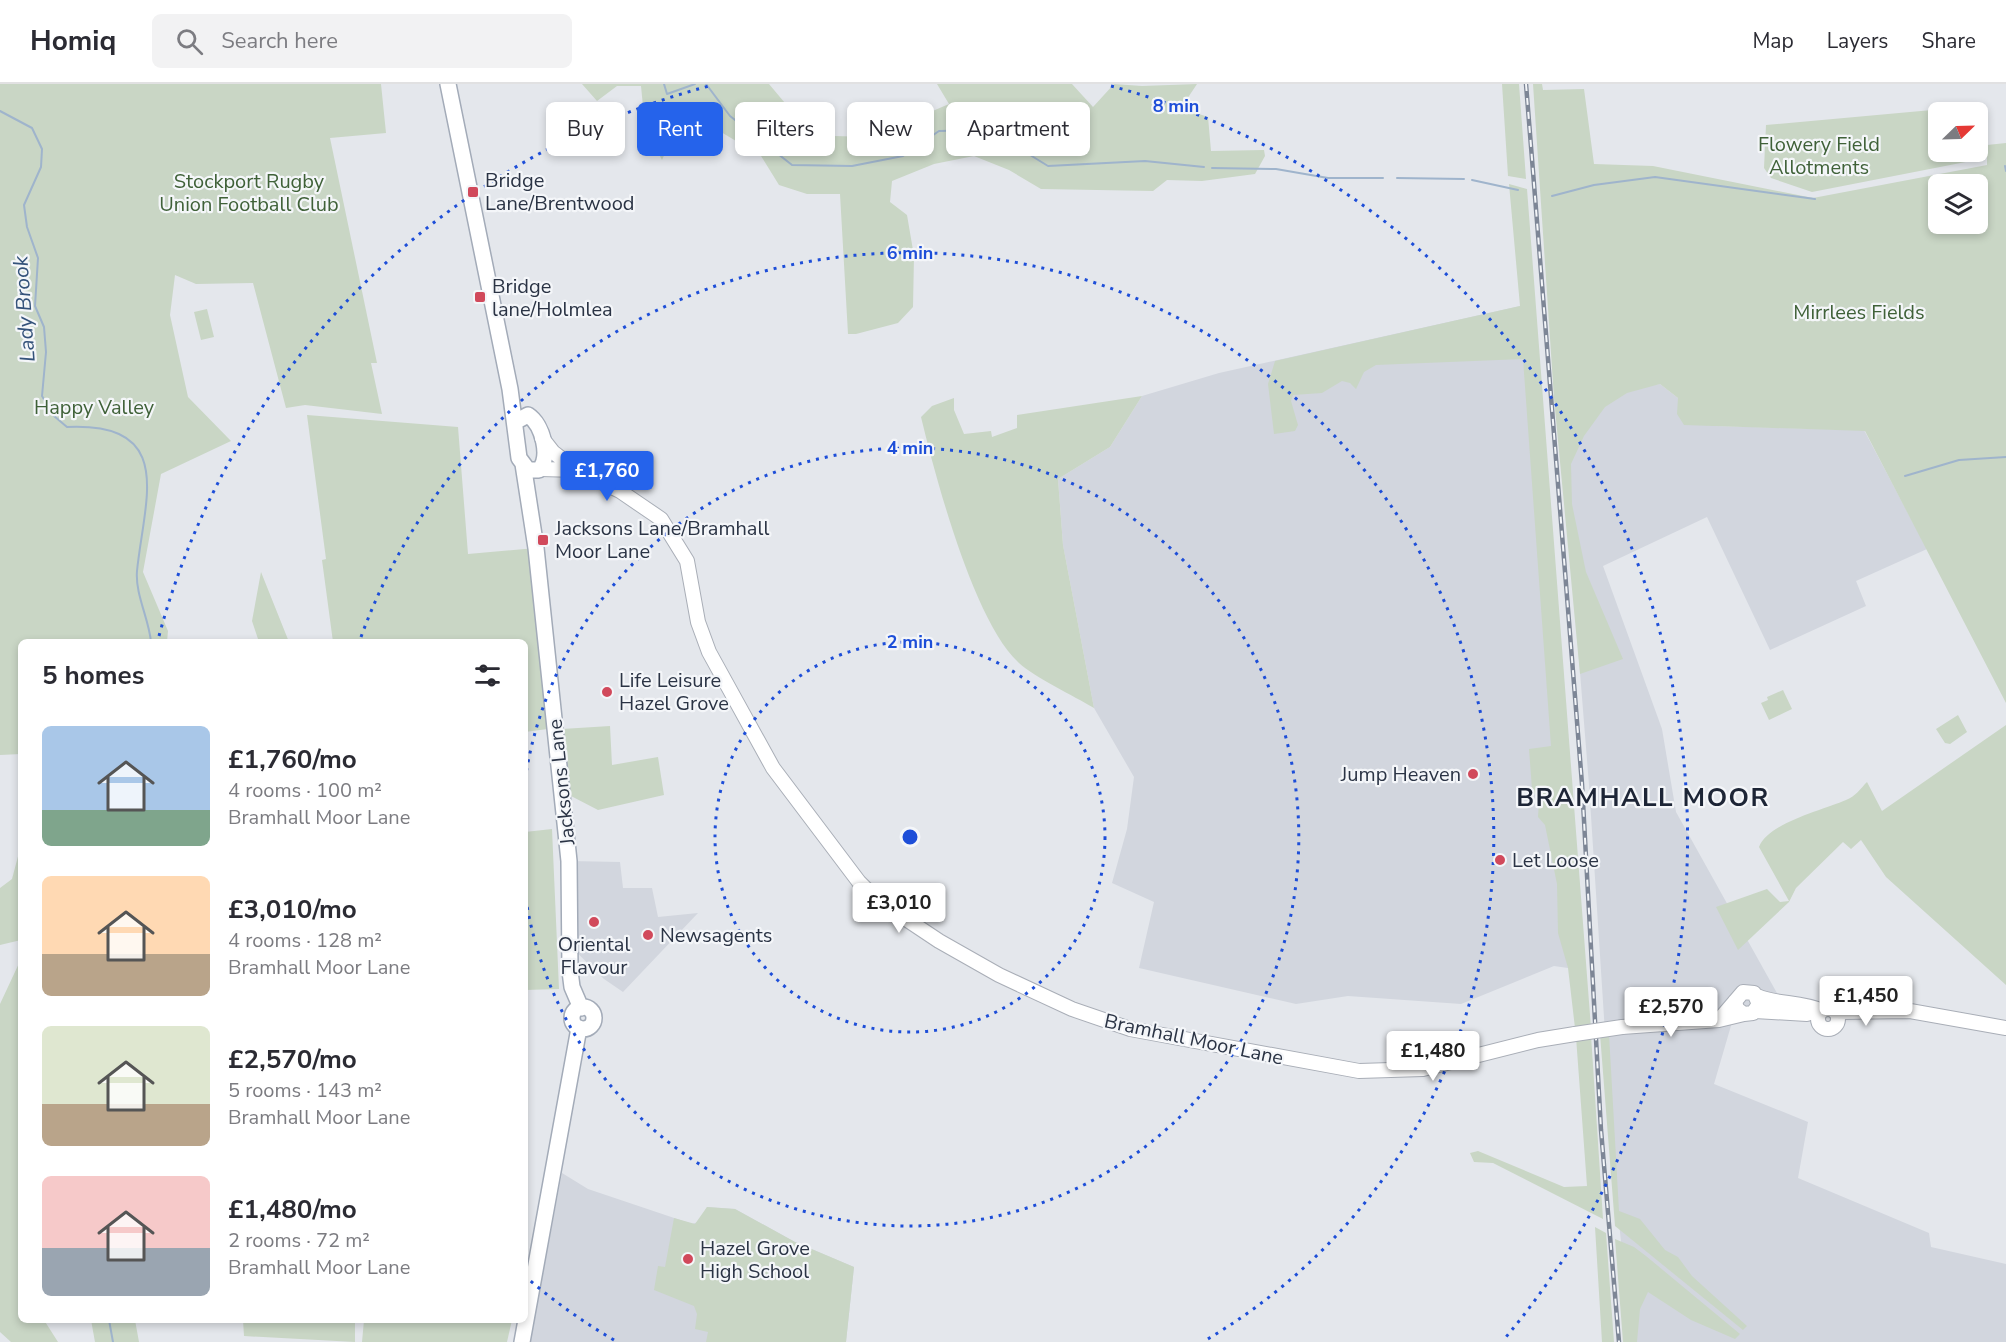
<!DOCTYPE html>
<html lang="en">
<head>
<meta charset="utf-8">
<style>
  :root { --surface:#fff; --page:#f2f2f3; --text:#2b2b33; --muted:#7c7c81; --line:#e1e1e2; --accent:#2563eb }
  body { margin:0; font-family:"Nunito Sans",sans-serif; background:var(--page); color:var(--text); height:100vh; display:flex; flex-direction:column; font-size:22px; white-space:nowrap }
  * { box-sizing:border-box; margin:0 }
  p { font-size:20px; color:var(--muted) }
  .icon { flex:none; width:33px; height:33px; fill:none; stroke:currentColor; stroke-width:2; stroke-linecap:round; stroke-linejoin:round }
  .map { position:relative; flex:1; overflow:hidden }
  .details { position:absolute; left:18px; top:555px; width:510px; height:684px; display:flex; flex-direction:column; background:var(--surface); border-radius:9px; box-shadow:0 3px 9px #0003 }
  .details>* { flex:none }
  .top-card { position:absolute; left:546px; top:18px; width:570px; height:54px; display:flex; gap:12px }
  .needle { width:39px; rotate:67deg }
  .controls { position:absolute; left:1928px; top:18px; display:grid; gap:12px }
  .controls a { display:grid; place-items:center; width:60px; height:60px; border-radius:9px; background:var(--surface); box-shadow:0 3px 9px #0003; font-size:30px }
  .price { position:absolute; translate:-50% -51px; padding:0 14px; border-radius:6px; background:#fff; color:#222; font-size:20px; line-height:39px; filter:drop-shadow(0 2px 3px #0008) }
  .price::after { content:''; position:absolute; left:50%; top:36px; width:18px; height:14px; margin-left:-9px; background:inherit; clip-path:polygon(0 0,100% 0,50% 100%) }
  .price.on { background:var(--accent); color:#fff }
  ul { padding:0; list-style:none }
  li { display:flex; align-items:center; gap:18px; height:150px; padding:0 24px }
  li span { display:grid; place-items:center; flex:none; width:168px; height:120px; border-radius:9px; color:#555 }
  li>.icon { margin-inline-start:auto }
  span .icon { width:72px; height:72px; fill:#fffc; stroke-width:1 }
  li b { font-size:26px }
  h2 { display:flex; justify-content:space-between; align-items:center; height:72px; padding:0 24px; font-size:26px }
  .chip { padding:0 21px; border-radius:9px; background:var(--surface); box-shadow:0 3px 9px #0003; font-size:21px; line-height:54px }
  .chip.on { background:var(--accent); color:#fff }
  header { display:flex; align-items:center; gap:36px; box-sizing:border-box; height:84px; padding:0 30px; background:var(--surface); border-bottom:2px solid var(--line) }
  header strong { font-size:28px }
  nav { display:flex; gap:33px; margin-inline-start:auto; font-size:21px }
  .search { width:420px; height:54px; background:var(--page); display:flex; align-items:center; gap:15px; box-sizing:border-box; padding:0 21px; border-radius:9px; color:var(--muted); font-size:22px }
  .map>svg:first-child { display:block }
</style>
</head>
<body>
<header>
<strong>Homiq</strong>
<div class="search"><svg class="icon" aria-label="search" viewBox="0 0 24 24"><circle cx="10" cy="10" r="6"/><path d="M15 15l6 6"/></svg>Search here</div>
<nav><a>Map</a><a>Layers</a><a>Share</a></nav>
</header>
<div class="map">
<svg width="2006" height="1258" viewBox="0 0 2006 1258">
  <rect width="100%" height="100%" fill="#e4e7ec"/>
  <path fill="#d2d6de" d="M1520,222L1568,884L1554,882L1461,920L1348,912L1296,920L1139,884L1154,818L1112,799L1127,745L1134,693L1094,624L1063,461L1058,395L1110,363L1142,312L1219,289Z
    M1660,300L1714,342L1864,346L1927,465L1856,497L1866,522L1770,566L1707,433L1603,482L1662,645L1676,728L1782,918L1735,928L1714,1000L1808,1038L1798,1094L1929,1149L1931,1163L2006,1180V1258H1631L1614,1088L1589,701L1558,312Z
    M569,777L620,778L623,804H652L658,833L698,829L623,908L604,895L569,861Z
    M562,1089L588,1105L692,1140L698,1138L707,1123L735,1125L795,1158L854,1183L846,1258H530Z"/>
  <path fill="#c9d6c5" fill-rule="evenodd" d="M0,0H381L386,49L330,54L377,279H371L382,330L305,321L286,324L253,199L196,200L175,191L170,231L188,313L231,357L161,390L143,488L168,547L167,558H21V670L0,671Z
    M582,0H769L795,31L834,52L872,53L949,20L937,0H1072L1093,23L1114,0L1142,2L1197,0L1181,24L1208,33L1211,67L1264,66L1265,72L1255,90L1202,97L1167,96L1153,107L1041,105L1009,86L974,72L934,80L892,97L890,118L907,131L914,172L913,223L898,239L856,250H848L840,110H807L779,101L761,72L721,48L688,44L672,54L662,76L645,43L641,2H617L597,17Z
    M1502,0H1519L1526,95L1508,92Z
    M1533,0H1542L1543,6L1584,5L1594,80L1653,82L1813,114L1987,81V61L2006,59V619L1865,347L1684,341L1677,330L1678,314L1660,300L1627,309L1605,323L1584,352L1571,380L1572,420L1586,488L1623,575L1580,590L1554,314ZM1938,100H1977V140H1938Z
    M1976,22V28H1938V68H1977V35L1981,75L1812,108L1771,94L1764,84L1766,41Z
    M1509,100L1527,105L1591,944H1575L1568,884L1558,849L1557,800L1545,741L1538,733L1539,717L1532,705L1529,665L1551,662L1523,275L1376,281L1364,288L1356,305L1350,299L1342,297L1322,309L1293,311L1291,317L1298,341L1295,347L1274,350L1268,300L1275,277L1520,222Z
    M207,225L214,253L201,256L194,228Z
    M1142,312L1110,363L1058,395L1063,461L1094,624C1074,612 1034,593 1019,579C974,538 936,395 921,333L932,322L954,314V326L964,350L991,347L992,353L1017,344V331Z
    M307,331L458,343L468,470L536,464L555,644L525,648V558H333L322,476L326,475Z
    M261,488L289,558H259L252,537Z
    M1783,606L1792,625L1769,636L1761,619L1768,616L1767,613Z
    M1958,631L1967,648L1950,660L1945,659L1936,645Z
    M2006,641V901L1886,793L1861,756L1851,765L1843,758L1796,804L1789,818L1738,866L1716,823L1767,805L1780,818L1789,817L1759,763C1768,739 1823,726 1846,716C1855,713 1861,704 1867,698L1882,727Z
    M610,642L612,681L658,673L664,711L598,726L571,712L562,645Z
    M552,745L559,905L525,906V748Z
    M21,761V856L0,861V804L12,795Z
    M21,875V1236H44L58,1258H11L0,1248V920Z
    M1600,950H1609L1619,1127L1640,1135L1665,1166L1678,1173L1692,1192L1747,1242L1743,1246L1615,1142Z
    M1591,951L1603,1135L1493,1079L1474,1078L1470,1069L1478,1067L1564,1103L1587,1102L1576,953Z
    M707,1123L735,1125L795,1158L854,1183L846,1258H706L708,1248L695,1245L697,1230L694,1222L654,1206L658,1182L665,1183L674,1134L695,1140Z
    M1595,1143L1606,1149L1614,1258H1602Z
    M1615,1155L1634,1163L1646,1172L1740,1250L1735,1255L1691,1236L1648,1208L1640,1225L1637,1258H1623Z
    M91,1236H135L139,1258H95Z
    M243,1236H355V1258L244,1252Z
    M364,1236H512L507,1258H362Z"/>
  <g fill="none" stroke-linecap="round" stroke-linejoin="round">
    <path stroke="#9fb4cc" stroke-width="2" d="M664,0L667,10L695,0
      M706,0L730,32L792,81L852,82L903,72L939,47L980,46L1022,66L1048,82L1145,77L1204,83
      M0,27L32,44L42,65L41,83L24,121L27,143L38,174L35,222L44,243L46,268L42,312L54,332L67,343C177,338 144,416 137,487C135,510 149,535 151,558
      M2005,82L2006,87
      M1212,84L1276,85L1328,94H1383
      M1397,94L1464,95
      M1472,96L1518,106
      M1552,112L1594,101L1655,93L1815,115
      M1905,392L1959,376L2006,373
      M109,1236L113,1258"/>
    <g stroke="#a9aeb7" stroke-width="16">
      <path id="secondary" d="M542,354L553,368L576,386L620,407L661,435L687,477L698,538L709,568L773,684L859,798L876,815L939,857L999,891L1072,925L1130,945L1359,987L1423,985L1538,956L1575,950
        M541,385L576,386
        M1757,912C1777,921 1801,917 1822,927
        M1818 935a10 10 0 1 1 20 0a10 10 0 1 1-20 0Z
        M1755,927L1807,930
        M1835,928L1910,927L2006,944
        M1719,936L1743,908L1754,909L1759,920L1753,929L1744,930L1737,925L1735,917
        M1622,943L1719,936L1744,930"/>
    </g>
    <g stroke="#a3abb8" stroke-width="18">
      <path id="primary" d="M448,0L510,305L519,374L528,386H539C551,373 543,341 528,331L515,338
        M523,380L536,464L569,777L570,887L572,903L581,924
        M572 934a11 11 0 1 1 22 0a11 11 0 1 1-22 0Z
        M522,1258L579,944"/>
    </g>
    <use href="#secondary" stroke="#fff" stroke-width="14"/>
    <use href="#primary" stroke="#fff" stroke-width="15"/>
    <g stroke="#7d8696" stroke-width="4.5">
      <path id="rail" d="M1526,0L1582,700L1601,1046L1619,1258"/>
    </g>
    <use href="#rail" stroke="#f4f6f9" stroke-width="2" stroke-dasharray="7" stroke-linecap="butt"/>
    <g stroke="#a9aeb7" stroke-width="16" stroke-linecap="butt">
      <path id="secondary-bridge" d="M1575,950L1622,943"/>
    </g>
    <use href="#secondary-bridge" stroke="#fff" stroke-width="14"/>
  </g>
  <g fill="none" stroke="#1d4ed8" stroke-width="3" stroke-dasharray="3 6">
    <circle cx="910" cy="753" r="195"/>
    <path d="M525 696A389 389 0 1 1 525 810"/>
    <path d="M614 1256A584 584 0 0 1 527 1194M361 553A584 584 0 1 1 1206 1256"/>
    <path d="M159 552A778 778 0 0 1 709 2M1111 2A778 778 0 0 1 1506 1253"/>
  </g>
  <g fill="#d1495b" stroke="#f4f6f9" stroke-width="2">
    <rect x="467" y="102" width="12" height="12" rx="3"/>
    <rect x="474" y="207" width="12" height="12" rx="3"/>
    <rect x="537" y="450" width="12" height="12" rx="3"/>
    <circle cx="607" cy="608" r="6"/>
    <circle cx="1473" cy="690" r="6"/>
    <circle cx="1500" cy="776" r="6"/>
    <circle cx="594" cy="838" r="6"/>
    <circle cx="648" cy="851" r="6"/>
    <circle cx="688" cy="1175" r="6"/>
  </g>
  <g text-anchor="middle" stroke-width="4.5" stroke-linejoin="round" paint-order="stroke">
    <g font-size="20" fill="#3f6138" stroke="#f4f6f9">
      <text x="1819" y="67">Flowery Field<tspan x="1819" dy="23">Allotments</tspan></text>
      <text x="249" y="104">Stockport Rugby<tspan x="249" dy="23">Union Football Club</tspan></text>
      <text x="1859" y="235">Mirrlees Fields</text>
      <text x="94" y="330">Happy Valley</text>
    </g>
    <g font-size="20" fill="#2b3445" stroke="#f4f6f9" text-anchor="start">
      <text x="485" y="103">Bridge<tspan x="485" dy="23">Lane/Brentwood</tspan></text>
      <text x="492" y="209">Bridge<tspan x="492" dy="23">lane/Holmlea</tspan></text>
      <text x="555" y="451">Jacksons Lane/Bramhall<tspan x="555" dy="23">Moor Lane</tspan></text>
      <text x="619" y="603">Life Leisure<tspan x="619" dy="23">Hazel Grove</tspan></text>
      <text x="1461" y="697" text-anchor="end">Jump Heaven</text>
      <text x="1512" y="783">Let Loose</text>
      <text x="660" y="858">Newsagents</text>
      <text x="594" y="867" text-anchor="middle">Oriental<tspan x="594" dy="23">Flavour</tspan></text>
      <text x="700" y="1171">Hazel Grove<tspan x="700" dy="23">High School</tspan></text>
    </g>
    <g font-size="20" fill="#2b3445" stroke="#f4f6f9">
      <text transform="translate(561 698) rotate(-96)" y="7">Jacksons Lane</text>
      <text transform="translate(1194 955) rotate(12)" y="7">Bramhall Moor Lane</text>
    </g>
    <g font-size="21" font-style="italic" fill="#34527a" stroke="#f4f6f9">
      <text transform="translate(24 225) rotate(-94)" y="7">Lady Brook</text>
    </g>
    <g font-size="26" font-weight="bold" letter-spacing="1.5" fill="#1d2536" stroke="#f4f6f9">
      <text x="1643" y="722">BRAMHALL MOOR</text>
    </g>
  </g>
  <circle cx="910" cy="753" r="9" fill="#1d4ed8" stroke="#f4f6f9" stroke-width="3"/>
  <g font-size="18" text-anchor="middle" font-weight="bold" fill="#1d4ed8" stroke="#f4f6f9" stroke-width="4.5" stroke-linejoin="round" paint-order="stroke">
    <text x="1176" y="28">8 min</text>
    <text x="910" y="175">6 min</text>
    <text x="910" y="370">4 min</text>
    <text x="910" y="564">2 min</text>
  </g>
</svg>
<div class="controls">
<a><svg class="needle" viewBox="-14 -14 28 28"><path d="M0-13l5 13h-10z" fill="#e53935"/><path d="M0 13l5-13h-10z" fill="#7c7c81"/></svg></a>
<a><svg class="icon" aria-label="layers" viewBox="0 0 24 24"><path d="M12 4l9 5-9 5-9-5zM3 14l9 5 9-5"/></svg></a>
</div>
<b class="price on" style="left:607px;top:418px">£1,760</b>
<b class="price" style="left:899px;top:850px">£3,010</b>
<b class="price" style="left:1866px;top:943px">£1,450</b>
<b class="price" style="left:1671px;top:954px">£2,570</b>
<b class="price" style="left:1433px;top:998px">£1,480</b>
<div class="top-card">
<a class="chip">Buy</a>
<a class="chip on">Rent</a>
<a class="chip">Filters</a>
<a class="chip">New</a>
<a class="chip">Apartment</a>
</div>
<section class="details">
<h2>5 homes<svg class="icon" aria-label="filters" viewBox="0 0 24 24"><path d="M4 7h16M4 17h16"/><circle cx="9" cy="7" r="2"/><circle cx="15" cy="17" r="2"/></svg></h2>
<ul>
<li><span style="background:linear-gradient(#a9c7e8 70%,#7fa58c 0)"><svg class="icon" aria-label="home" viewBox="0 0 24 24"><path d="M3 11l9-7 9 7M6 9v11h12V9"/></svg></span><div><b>£1,760/mo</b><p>4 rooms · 100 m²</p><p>Bramhall Moor Lane</p></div></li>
<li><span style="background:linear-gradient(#ffd9b3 65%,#b9a48a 0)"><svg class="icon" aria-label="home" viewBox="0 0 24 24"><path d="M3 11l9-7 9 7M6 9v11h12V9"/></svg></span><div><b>£3,010/mo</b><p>4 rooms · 128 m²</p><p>Bramhall Moor Lane</p></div></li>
<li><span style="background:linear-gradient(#dfe7d0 65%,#b9a48a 0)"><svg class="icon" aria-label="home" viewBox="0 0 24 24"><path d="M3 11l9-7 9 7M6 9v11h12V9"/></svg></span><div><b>£2,570/mo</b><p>5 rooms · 143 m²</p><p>Bramhall Moor Lane</p></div></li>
<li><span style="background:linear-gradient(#f6c9c9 60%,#9aa5b1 0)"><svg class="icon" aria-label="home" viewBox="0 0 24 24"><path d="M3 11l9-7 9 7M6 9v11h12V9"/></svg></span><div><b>£1,480/mo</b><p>2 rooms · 72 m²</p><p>Bramhall Moor Lane</p></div></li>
</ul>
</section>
</div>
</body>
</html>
